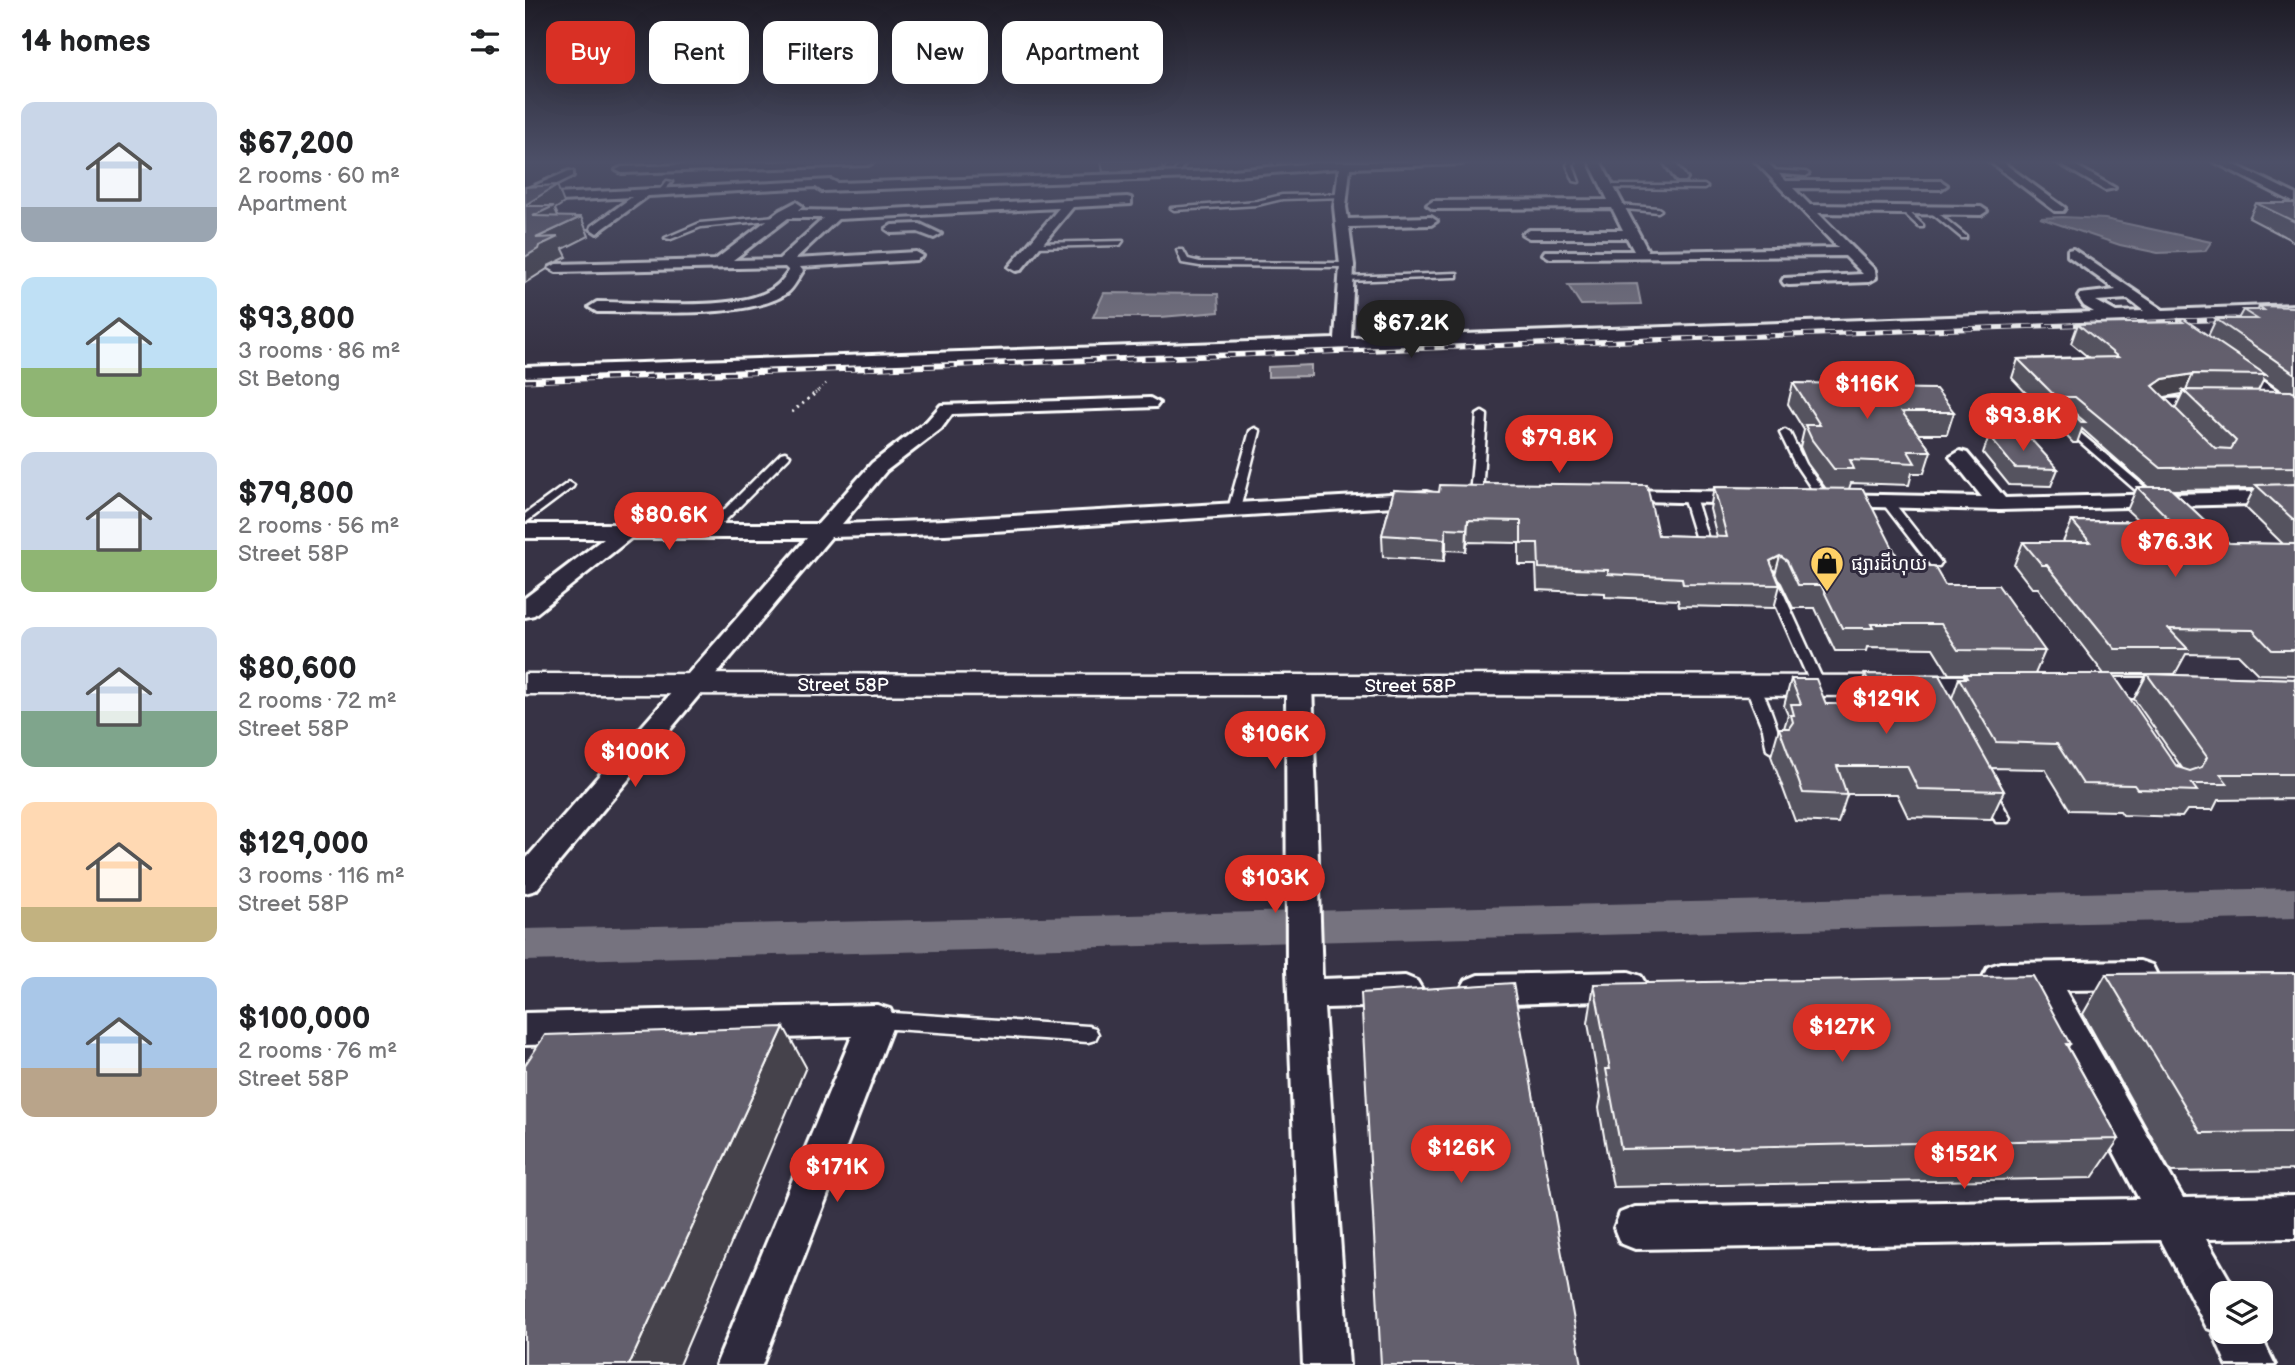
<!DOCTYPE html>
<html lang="en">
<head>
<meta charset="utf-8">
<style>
  :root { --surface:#fff; --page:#f2f2f2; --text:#202124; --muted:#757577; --accent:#d93025 }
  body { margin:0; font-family:"Balsamiq Sans","Noto Sans Khmer",sans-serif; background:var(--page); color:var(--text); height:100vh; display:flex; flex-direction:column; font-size:26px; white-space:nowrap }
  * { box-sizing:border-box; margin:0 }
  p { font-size:23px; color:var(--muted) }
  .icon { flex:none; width:38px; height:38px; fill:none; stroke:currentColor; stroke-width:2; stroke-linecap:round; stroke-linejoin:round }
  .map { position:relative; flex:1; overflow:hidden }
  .drawer { display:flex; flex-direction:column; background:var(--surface); width:525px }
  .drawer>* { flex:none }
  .banner { position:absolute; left:21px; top:21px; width:665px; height:63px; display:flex; gap:14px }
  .controls { position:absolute; left:1685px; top:1281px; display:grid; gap:14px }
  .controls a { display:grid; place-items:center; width:63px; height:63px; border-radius:14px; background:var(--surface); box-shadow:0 7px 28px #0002; font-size:35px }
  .price { position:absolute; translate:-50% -60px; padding:0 16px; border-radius:24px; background:var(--accent); color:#fff; font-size:23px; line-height:46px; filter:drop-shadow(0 2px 4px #0008) }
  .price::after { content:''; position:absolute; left:50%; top:42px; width:21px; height:16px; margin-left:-10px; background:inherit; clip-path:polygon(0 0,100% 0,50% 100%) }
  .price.current { background:#222; color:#fff }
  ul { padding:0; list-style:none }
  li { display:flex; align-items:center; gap:21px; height:175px; padding:0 21px }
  li span { display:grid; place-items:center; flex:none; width:196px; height:140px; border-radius:14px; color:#555 }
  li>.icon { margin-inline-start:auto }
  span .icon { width:84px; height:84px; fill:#fffc; stroke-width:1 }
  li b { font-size:30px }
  h2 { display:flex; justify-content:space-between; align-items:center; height:84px; padding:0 21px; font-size:30px }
  .tag { padding:0 24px; border-radius:14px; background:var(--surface); box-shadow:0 7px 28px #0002; font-size:24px; line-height:63px }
  .tag.current { background:var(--accent); color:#fff }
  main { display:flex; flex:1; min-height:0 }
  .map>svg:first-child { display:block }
</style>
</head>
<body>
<main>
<section class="drawer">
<h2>14 homes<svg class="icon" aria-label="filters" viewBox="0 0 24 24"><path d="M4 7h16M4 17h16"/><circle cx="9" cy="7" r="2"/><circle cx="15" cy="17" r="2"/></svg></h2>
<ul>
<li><span style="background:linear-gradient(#c9d6e8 75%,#9aa5b1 0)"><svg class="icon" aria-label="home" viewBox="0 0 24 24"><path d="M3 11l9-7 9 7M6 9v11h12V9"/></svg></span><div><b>$67,200</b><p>2 rooms · 60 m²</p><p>Apartment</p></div></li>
<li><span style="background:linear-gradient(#bfe0f5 65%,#8fb573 0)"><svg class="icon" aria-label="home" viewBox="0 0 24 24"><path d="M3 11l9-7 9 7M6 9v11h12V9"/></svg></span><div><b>$93,800</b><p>3 rooms · 86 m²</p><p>St Betong</p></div></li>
<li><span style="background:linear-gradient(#c9d6e8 70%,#8fb573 0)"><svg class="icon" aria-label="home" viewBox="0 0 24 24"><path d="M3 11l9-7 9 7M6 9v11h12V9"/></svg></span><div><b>$79,800</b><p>2 rooms · 56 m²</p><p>Street 58P</p></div></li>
<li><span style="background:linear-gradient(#c9d6e8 60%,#7fa58c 0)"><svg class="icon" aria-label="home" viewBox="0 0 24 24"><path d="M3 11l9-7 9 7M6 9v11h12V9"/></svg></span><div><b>$80,600</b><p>2 rooms · 72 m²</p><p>Street 58P</p></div></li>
<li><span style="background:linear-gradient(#ffd9b3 75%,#c2b280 0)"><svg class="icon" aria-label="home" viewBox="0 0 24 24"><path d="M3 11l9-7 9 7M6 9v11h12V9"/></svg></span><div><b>$129,000</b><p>3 rooms · 116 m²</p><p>Street 58P</p></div></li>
<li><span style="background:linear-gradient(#a9c7e8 65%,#b9a48a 0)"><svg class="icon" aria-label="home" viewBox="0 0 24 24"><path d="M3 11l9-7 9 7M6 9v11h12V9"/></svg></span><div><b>$100,000</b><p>2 rooms · 76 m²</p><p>Street 58P</p></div></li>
</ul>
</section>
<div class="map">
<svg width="1770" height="1365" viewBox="0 0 1770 1365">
  <rect width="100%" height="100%" fill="#373345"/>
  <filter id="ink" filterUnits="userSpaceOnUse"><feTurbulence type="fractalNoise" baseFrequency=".0143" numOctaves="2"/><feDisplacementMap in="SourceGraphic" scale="14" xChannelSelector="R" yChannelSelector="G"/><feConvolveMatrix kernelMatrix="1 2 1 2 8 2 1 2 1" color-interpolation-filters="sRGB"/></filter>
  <g filter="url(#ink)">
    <path fill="#76737f" stroke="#adabb2" stroke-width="2" d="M1537,217L1580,219L1686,242L1680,251L1633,253L1595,245L1515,218Z
      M1112,284L1116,304L1056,305L1043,285Z
      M579,293L693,294L694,312L636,317H568Z
      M786,365V376L743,377V367Z"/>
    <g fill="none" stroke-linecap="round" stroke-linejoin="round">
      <path fill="#76737f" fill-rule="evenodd" d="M1770,888V918L0,961V929Z"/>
      <g stroke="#fff" stroke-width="5">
        <path id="service" d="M657,161H663L654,171H650Z
          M749,161H755L751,165L748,163Z
          M1044,161H1050L1048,165L1054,182L1049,181L1042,165Z
          M1246,170L1281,172L1284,174L1281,176L1244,173Z
          M142,181L147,182L136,193H132Z
          M1082,185H1179L1182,187L1179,189L1080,188Z
          M816,194L818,197L757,199L732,205L649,210L646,208L732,201L757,195Z
          M1092,205L1133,208L1136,210L1133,212L1090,208Z
          M1377,209H1381L1398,225V227H1394L1377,211Z
          M1404,209H1408L1441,236V238H1437L1404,211Z
          M252,216L254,219L176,227L146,239L140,238L175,223Z
          M598,241L595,245L510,247L506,245L510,243Z
          M652,250H658L663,259L675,262L822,263L826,265L822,267L675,266L657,263Z
          M932,273V277H929L821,281L817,279L821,277Z
          M957,412L962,415L957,495L951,498L945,495L952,415Z
          M1541,421L1630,496V500H1622L1537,426V422Z
          M730,428L735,431L715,509L709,512L705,511L703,509L725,431Z
          M1260,430L1265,433L1280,464L1305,499L1303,501H1295L1270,464L1255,433Z
          M260,452L265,455L264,457L189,532H181V528L256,453Z
          M44,482L49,485L48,487L0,523V514Z
          M1164,494L1170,497L1187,552L1185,555H1177L1175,552L1158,497Z
          M1362,498L1366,499L1414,560L1416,563L1414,566H1406L1356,501Z
          M1248,580L1254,584L1300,685L1298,688H1288L1286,685L1242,584Z
          M1227,681C1241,686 1254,735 1258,750L1255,754L1250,755L1242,750L1238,729L1220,685Z
          M1462,786L1468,787L1470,791L1485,818L1483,822H1471L1469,818L1454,791L1456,787Z
          M353,1012L563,1026L570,1028L573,1034L570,1040L563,1042L353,1028L346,1026L343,1020L346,1014Z"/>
      </g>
      <g stroke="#fff" stroke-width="6">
        <path id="minor" d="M269,161L349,162L343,165L97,173L91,170L97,167Z
          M942,161L937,164L825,168L821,207L823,219L906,217L912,221L906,225L824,227L829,265L826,338L1569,312L1559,306L1553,297L1555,294L1591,290L1543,256V250L1548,249L1638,310L1770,305V315L1644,319L1638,322L1631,320L0,377V367L810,339L815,265L809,207L814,168L695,177L297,191L291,187L123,196L72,233L66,229L67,226L107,197L0,203V190L44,171L48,172V176L10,195L306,180L312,183L695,171L804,162ZM1603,299L1619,311L1591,312L1571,301Z
          M1064,161H1075L1123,251L1313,248L1230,161H1241L1261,181H1416L1422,185L1416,189L1268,188L1285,205L1456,207L1462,211L1456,215L1293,213L1350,270L1351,278L1344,282L1264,285L1259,284L1257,281L1259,278L1338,274L1320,256L1025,258L1018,254L1020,251H1109L1102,238H1004L997,234L1004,230H1098L1087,208L908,209L902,205L908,201L1083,200Z
          M1138,161H1149L1162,179L1160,181H1152Z
          M1464,161H1476L1540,208L1538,211H1530Z
          M1530,161H1543L1590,188L1580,190Z
          M1688,161H1702L1770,194V203Z
          M602,197L606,198V204L548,207L496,270L491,271L484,267L534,208L313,219L270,259L391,252L398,256L391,260L275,267L278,271C273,278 269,288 262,293C224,320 119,311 72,312L64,307L72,302C117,302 201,311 240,293C251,288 257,281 264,271L260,267L31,272L24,268L31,264L190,260L254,211L271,202L277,206L273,210L325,211ZM263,218H299L254,259L208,260Z
          M395,224L416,234L409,238L393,232L367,233L361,229L367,225Z
          M1706,360L1770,403V416L1764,415L1700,369L1698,365L1700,361Z
          M625,398L634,403L631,407L427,414L416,429L361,471L317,524L420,520L901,492L908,494L911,498L908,502L901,504L420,534L306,537L11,890L0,893V860L282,538H106L9,615L0,617V598L79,538H0V524H293L347,463L402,421L416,405Z
          M1688,398L1697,403L1694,407L1643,409L1654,423L1645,429L1638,427L1622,407L1629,400L1635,399Z
          M1435,451L1442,453L1480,498L1770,491V503L1474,510L1307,506L1300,504L1297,500L1300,496L1307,494L1457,497L1425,457Z
          M1090,490L1223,492L1230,494L1233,498L1230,502L1223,504L1083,500L1080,496L1083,492Z
          M774,676L783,678L787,684L797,979L880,976L892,981L898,991L892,1001L880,1006L799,1008L824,1365H778L762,970L761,684L765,678Z
          M1615,961L1627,965L1632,975L1627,985L1615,989L1540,990L1658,1198L1770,1196V1238L1681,1239L1712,1293H1698V1332H1734L1750,1365H1702L1687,1330L1682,1328L1636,1240L1110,1249L1095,1243L1089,1228L1095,1213L1110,1207L1614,1199L1504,991H1475L1463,987L1458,977L1463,967L1475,963Z
          M1104,972L1116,976L1122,986L1116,996L1104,1000L953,1005L941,1000L935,990L941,980L953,975Z
          M352,1005L365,1009L370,1020L237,1365H191L327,1036L0,1045V1013Z"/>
      </g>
      <g stroke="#fff" stroke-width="5">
        <path id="tertiary" d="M0,674L1475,676L1487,679L1492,686L1487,693L1475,696L0,694Z
          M1553,678H1660L1672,681L1677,688L1672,695L1660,698H1553L1541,695L1536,688L1541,681Z"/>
      </g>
      <path stroke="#fff" stroke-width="2.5" stroke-dasharray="1 3.5" stroke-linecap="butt" d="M290,393L302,383"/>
      <path stroke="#fff" stroke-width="3.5" stroke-dasharray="2 4.5" stroke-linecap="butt" d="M267,412L293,391"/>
      <use href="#service" fill="#2f2a3d" fill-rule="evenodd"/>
      <use href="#minor" fill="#2f2a3d" fill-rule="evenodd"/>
      <use href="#tertiary" fill="#2f2a3d" fill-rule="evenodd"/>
      <g stroke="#fff" stroke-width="5">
        <path id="rail" d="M1602,323L1710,319
          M0,381L1570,324"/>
      </g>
      <use href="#rail" stroke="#2f2a3d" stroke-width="3.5" stroke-dasharray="10" stroke-linecap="butt"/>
    </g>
    <path fill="#55525e" stroke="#fff" stroke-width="2" fill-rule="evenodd" d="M576,161H646L638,170L578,172Z
      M1731,203H1770V242L1724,218Z
      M1734,306L1770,307V675L1733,674L1714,655L1661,654L1650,674H1579L1513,588H1507L1489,565L1498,542H1538L1547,521H1614L1602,510L1612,487H1623L1557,429L1552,443H1548L1487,378L1493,359L1563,357L1546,343L1553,324L1653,322L1654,319L1683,336L1691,319H1713L1718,310H1733ZM1739,379L1756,391H1733ZM1657,394L1650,409L1639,397ZM1729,489L1720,507L1758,544L1704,543L1647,490Z
      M1268,383L1341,388L1429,412L1422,434H1393L1406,451L1399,473H1387L1384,485L1326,483L1324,489L1377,566L1420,585L1520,651L1510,674H1424L1408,648L1342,647L1341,651H1310L1290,608H1268L1256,583L1253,580L1255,585L1249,608L1154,606L1153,600L1080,597V593L1012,590L1011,565H994V543L942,542L941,551L921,550L919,561L858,557L857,535L869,490L1133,535L1192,537L1185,509L1189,487L1301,489L1282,463L1275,447L1279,430L1263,404Z
      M1464,436L1533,469L1526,486L1484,485L1458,453Z
      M1340,674L1427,698L1434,678H1439L1440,674L1657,768L1609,699L1622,674L1769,679L1770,677V802L1768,799L1693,800L1688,810H1662L1657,817L1598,815L1595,811L1545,810L1520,769L1466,768L1479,791L1466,819L1383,817L1372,794H1321L1322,795L1313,823L1270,821L1246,756L1254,728H1259L1263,715L1259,706L1266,679L1301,704H1333L1332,701Z
      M1770,973V1170L1646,1172L1558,1014L1581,974Z
      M1069,984L1545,1044L1543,1047L1594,1139L1567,1178L1088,1187L1074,1108L1076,1097L1063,1023Z"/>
    <path fill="#45424c" stroke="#fff" stroke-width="2" d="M636,161H646L638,170Z
      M32,185L39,203L30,209L37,225L11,222L0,205Z
      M56,217L64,236L38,249L42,257L23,266L22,269L0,283V257L11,238Z
      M1668,374L1660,392L1658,390L1657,394L1629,399L1628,386L1638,379Z
      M943,520L942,542L941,551L942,529Z
      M921,528V550L919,561L920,539Z
      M1255,556L1249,578L1245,561Z
      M259,1027L281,1067L154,1365H104Z"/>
    <path fill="#635f6d" stroke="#fff" stroke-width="2" d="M32,185L0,205V187Z
      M1731,203H1770V222Z
      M0,206H29L8,216L56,217L11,238L33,237L14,246L13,249L0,257Z
      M1734,306L1770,307V374L1691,319H1732L1718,310H1739Z
      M1654,319H1659L1741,375L1668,374L1638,379L1628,386L1690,448L1706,449L1711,441L1658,390L1766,391L1770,393V467L1636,468L1550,397H1539V404L1560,422H1556L1493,359L1593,357L1553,324L1658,322Z
      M1268,383L1337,384L1341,388L1411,389L1429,412H1377L1406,451H1383L1390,463L1325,460L1329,469H1309L1287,440L1280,425H1295Z
      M1464,436L1504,437L1533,469L1490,468Z
      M958,483L1122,485L1133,535L1202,537L1189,487L1338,489L1377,566H1409L1420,585H1473L1520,651L1433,650L1416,624H1346L1348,628H1317L1296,585H1273L1262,561L1255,556L1245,561L1255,585L1158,584L1157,578L1083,574V570L1014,568L1013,543H996V521L943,520L942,529L921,528L920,539L857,535L869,490L914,492L915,485L958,486Z
      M1770,484V521L1731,485Z
      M1612,487H1644L1704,543L1770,544V650H1747L1728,630L1644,629L1663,649H1590L1522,565H1517L1498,542H1565L1547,521L1647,522Z
      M1340,674L1414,675L1479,791L1393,789L1382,766H1312L1322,795L1278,793L1254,728H1264L1268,722L1266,715H1269L1266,704H1276L1266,679H1291L1301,704H1354Z
      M1440,674H1588L1652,767L1665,771L1677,767L1682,757L1622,674L1770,679V774H1695L1703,784H1667L1672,791L1612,789L1609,785L1558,784L1532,744L1471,742L1434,678H1442Z
      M1770,973V1132L1676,1133L1581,974Z
      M1508,976L1545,1044H1541L1594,1139L1096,1149L1081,1069H1085L1069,984Z
      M988,983L1057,1365H856L836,993Z
      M259,1027L104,1365H0V1065L20,1035Z"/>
  </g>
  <linearGradient id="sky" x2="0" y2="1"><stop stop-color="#1e1c26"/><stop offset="0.46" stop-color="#4d5068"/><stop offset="1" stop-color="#4d5068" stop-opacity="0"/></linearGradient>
  <rect width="1770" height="352" fill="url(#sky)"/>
  <defs>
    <g id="shop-pin" transform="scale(1.75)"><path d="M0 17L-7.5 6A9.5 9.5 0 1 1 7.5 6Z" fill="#ffd166" stroke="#2f2a3d"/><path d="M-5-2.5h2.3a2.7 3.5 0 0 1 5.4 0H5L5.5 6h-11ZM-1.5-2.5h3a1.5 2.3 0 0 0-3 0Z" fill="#111"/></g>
  </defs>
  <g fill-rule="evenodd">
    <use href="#shop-pin" x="1302" y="563"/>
  </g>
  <g text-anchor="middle" stroke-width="6" stroke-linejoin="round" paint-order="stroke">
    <g font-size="19" fill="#fff" stroke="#2f2a3d" text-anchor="start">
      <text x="1326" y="570">ផ្សារដីហុយ</text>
    </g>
    <g font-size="19" fill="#fff" stroke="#2f2a3d">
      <text x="318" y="691">Street 58P</text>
      <text x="885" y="692">Street 58P</text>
    </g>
  </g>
</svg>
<div class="controls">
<a><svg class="icon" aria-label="layers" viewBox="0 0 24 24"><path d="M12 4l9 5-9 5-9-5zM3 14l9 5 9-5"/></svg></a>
</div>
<b class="price current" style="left:886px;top:360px">$67.2K</b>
<b class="price" style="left:1342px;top:421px">$116K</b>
<b class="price" style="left:1498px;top:453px">$93.8K</b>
<b class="price" style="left:1034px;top:475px">$79.8K</b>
<b class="price" style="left:144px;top:552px">$80.6K</b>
<b class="price" style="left:1650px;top:579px">$76.3K</b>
<b class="price" style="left:1361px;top:736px">$129K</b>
<b class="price" style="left:750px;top:771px">$106K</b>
<b class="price" style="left:110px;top:789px">$100K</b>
<b class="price" style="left:750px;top:915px">$103K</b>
<b class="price" style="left:1317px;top:1064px">$127K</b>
<b class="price" style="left:936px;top:1185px">$126K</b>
<b class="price" style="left:1439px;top:1191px">$152K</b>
<b class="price" style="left:312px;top:1204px">$171K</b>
<div class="banner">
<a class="tag current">Buy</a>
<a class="tag">Rent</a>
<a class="tag">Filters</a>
<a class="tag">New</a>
<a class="tag">Apartment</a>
</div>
</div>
</main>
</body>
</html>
